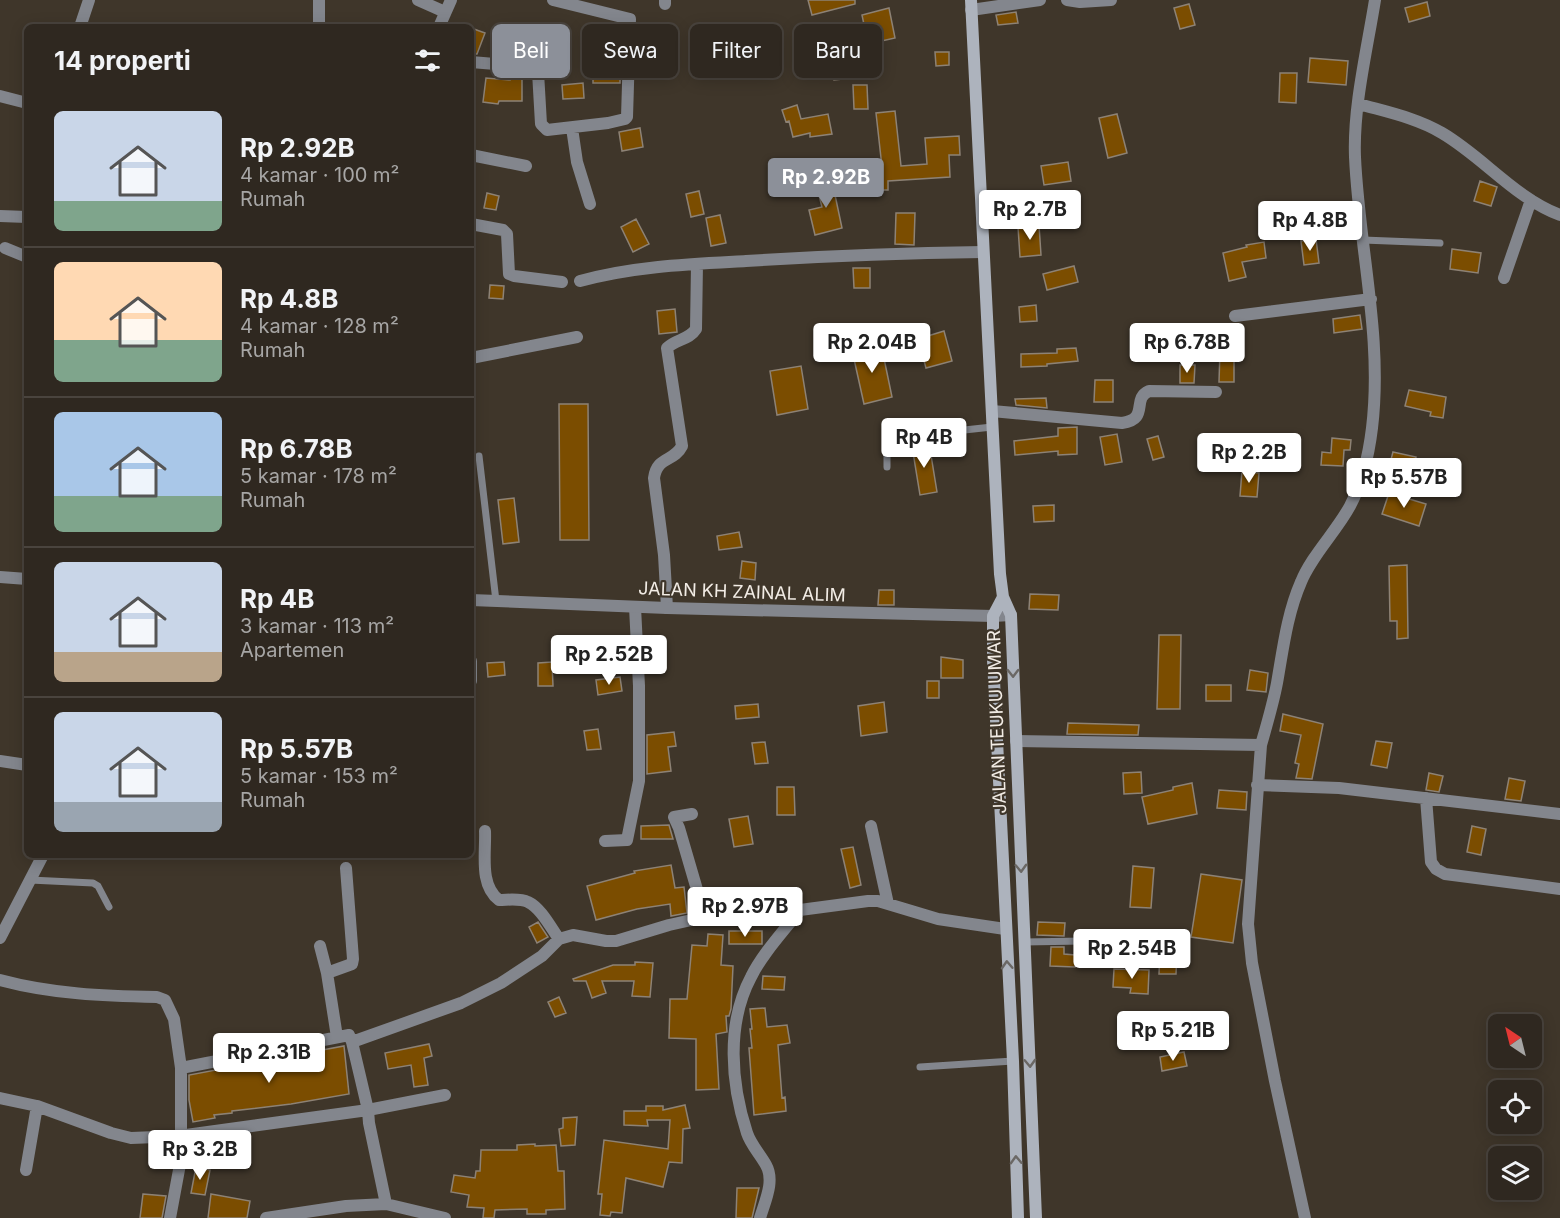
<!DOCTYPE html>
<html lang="id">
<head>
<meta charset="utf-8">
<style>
  :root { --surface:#2f2820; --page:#373029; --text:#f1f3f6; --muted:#a7a6a5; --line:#4a443e; --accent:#8c9099 }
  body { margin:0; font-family:Inter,sans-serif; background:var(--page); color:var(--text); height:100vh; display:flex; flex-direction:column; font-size:22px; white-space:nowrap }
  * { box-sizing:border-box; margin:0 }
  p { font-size:20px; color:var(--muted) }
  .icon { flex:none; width:33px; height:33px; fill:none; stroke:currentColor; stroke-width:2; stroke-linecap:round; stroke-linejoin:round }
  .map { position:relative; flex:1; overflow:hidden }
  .drawer { position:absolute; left:24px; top:24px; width:450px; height:834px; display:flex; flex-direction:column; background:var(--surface); border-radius:9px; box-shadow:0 3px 15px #0003,0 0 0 2px var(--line) }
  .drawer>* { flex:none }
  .hud { position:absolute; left:492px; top:24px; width:570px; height:54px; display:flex; gap:12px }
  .needle { width:39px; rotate:325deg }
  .fabs { position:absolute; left:1488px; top:1014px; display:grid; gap:12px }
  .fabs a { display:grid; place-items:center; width:54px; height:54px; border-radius:9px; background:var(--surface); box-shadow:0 3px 15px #0003,0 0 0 2px var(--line); font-size:30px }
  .price { position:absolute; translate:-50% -51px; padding:0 14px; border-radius:6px; background:#fff; color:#222; font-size:20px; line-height:39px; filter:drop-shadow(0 2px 3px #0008) }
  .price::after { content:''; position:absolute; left:50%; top:36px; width:18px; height:14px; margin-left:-9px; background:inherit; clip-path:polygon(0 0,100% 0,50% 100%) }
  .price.current { background:var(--accent); color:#fff }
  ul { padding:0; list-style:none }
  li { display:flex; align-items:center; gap:18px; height:150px; padding:0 30px }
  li+li { border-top:2px solid var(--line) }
  li span { display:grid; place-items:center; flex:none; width:168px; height:120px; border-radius:9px; color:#555 }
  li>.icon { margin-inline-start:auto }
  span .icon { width:72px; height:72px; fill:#fffc; stroke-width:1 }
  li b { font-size:26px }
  h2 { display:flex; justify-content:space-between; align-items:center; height:72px; padding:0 30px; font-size:26px }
  .tag { padding:0 21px; border-radius:9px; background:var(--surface); box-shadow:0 3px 15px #0003,0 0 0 2px var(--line); font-size:21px; line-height:54px }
  .tag.current { background:var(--accent); color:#fff }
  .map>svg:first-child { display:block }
</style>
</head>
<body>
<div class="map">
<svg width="1560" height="1218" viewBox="0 0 1560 1218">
  <rect width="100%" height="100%" fill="#3f362a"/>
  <path fill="#7b4d00" stroke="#8d8275" stroke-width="1.5" d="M808,0H855V4L812,15Z
    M1427,2L1430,16L1409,22L1405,8Z
    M1189,4L1195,25L1180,29L1174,8Z
    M889,8L895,38L868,44L862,15Z
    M1016,12L1018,23L998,25L996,15Z
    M645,24L659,25L657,48L643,47Z
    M471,28L485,33L477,54H471Z
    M935,52H949V65L936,66Z
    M1310,58L1348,61L1346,85L1308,82Z
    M861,64L862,77L834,80L833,67Z
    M593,69H620V83H593Z
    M1280,73H1297L1296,103L1279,102Z
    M510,77H522V101H499L498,104L483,102L486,78L510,80Z
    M583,83L584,98L563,99L562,85Z
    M853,85H867L868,109H854Z
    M797,105L801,119L828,114L832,134L810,137V133L793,137L789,121L786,122L782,110Z
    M895,111L901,166L927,164L925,138L959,136L960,155H949L950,177L888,181V190H876V167H882L876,113Z
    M1117,114L1127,153L1108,158L1099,118Z
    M640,128L643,147L622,151L619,132Z
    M1068,162L1071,181L1044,185L1041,166Z
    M831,176L842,228L815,235L809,210L822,207L815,180Z
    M1480,181L1497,187L1491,206L1474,201Z
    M699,191L704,214L691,217L686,194Z
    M487,193L499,196L496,210L484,208Z
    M896,213H915L914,245L895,244Z
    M720,215L726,243L711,246L706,218Z
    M636,219L649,244L633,252L621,227Z
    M1039,225L1041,255L1020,257L1018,227Z
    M1316,239L1319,263L1304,265L1301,241Z
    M1264,242L1266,258L1242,262L1246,277L1229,281L1223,253L1247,247L1246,245Z
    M1452,249L1481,253L1478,273L1450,269Z
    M1074,266L1078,282L1047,290L1043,274Z
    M853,268H870V288H854Z
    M490,285L504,286L503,299L489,298Z
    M1036,305L1037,321L1020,322L1019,307Z
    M675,309L677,332L659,334L657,311Z
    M1360,315L1362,329L1334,333L1333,319Z
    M1223,328L1236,330L1231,361H1234V382H1219L1220,351Z
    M944,331L952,361L926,368L918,339Z
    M881,344L892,397L864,404L852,350Z
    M1076,348L1078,361L1047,364V366L1021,367V354L1057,353V349Z
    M1180,365H1195L1194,383H1180Z
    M801,366L808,409L777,415L770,371Z
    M1095,380H1113V402H1094Z
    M1409,390L1446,397L1443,418L1430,416L1431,412L1405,406Z
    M1046,398L1047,408L1016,405L1015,399Z
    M559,404H588L589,540H560Z
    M1077,427V454L1058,455V451L1015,455L1014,441L1058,436V428Z
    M1117,434L1122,462L1105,465L1100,437Z
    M1158,436L1164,457L1153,460L1147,439Z
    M1332,438L1351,440L1350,450H1344L1343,466L1321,465L1322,452L1331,453Z
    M929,443L937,492L920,495L912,446Z
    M1393,452L1416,457L1412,473L1389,467Z
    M1242,471L1259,473L1257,497L1240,496Z
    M1389,493L1426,504L1419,526L1382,514Z
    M514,498L519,542L503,544L498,500Z
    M1054,505V521L1034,522L1033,506Z
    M739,532L742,547L719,550L717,536Z
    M742,561L756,563L755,580L740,578Z
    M1407,565L1408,638L1397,639V621H1390L1389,566Z
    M879,590H894V605H878Z
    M1030,594L1059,595L1058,610L1029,609Z
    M1159,635H1181L1180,709H1157Z
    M941,657L963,660V678H941Z
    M504,662L505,675L488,677L487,663Z
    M552,662L553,686H538V663Z
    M1250,670L1268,673L1266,692L1247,690Z
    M620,677L622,691L598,695L596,680Z
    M927,681H939V698H927Z
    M1206,685H1231V701H1206Z
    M884,702L887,732L861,736L858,706Z
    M758,704L759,717L736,719L735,706Z
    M1283,714L1323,724L1312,779L1296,778L1299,764L1295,763L1301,735L1280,731Z
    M1068,723L1139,725L1138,735L1067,734Z
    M598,729L601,749L587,750L584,731Z
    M674,732L676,746L668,747L671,771L647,774V735Z
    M1376,741L1392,743L1387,768L1371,765Z
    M765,742L768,763L755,764L752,743Z
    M1141,772L1142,793L1124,794L1123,773Z
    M1429,773L1443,776L1439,792L1426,790Z
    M1509,778L1525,781L1521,801L1505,799Z
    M1192,783L1197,814L1148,824L1142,797L1173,790V787Z
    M777,787H794L795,815H777Z
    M1219,790L1247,792L1246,810L1217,808Z
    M748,816L753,844L734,847L729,819Z
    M669,825L673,839H641V826Z
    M1472,826L1486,829L1481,855L1467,852Z
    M853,847L861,885L850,888L841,849Z
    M671,865L675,888L684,887L687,913L671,916L670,904L637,909L596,920L587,886L635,873L634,871Z
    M1133,866L1154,868L1151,908L1130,907Z
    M1201,874L1242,880L1233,943L1191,937Z
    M538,922L548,937L537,943L529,927Z
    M1038,922L1065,923L1064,936L1037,935Z
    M729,931H762V944H729Z
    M708,934L723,935L721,965L733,966L731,1009L729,1016H726L727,1032L716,1034L719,1089L696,1090V1039L669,1038L670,999H687L692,945L707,946Z
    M1051,947H1064V954L1075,955V967L1050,966Z
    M1160,951L1177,952L1176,974H1159Z
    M635,962L653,963L650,997L632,996L634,981H602L606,993L592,998L586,981H574L573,979L613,965H635Z
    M1114,969L1149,970L1148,994L1130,993L1131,988L1113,987Z
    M763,976L785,977L784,990L762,989Z
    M559,997L566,1013L555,1017L548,1002Z
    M765,1008L767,1027L787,1025L790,1043L778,1045L782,1098L785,1097L786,1111L754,1115L749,1048H752L750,1029H752L750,1009Z
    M429,1044L432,1056L424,1058L428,1085L414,1087L411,1065L388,1069L385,1053Z
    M344,1046L349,1094L291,1104L232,1111V1113L214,1115L215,1118L193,1122L189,1100V1075Z
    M1184,1052L1187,1066L1162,1071L1160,1057Z
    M685,1105L690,1128L683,1129L682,1163L669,1162L663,1187L626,1178L622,1213L611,1212L610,1216L600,1215L602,1194H598L604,1140L668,1149L670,1120H647L648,1126L624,1125V1111H646V1106H663V1110Z
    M577,1117L575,1145L561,1146L559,1129L563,1128V1118Z
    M535,1144V1146L556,1145L558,1171H564L565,1209L546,1210V1214H527V1209L495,1210L494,1218H483L484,1208L467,1207L469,1195L451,1192L454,1175L475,1178L476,1171H480L481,1150H517V1145Z
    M196,1167L210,1170L205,1195L191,1193Z
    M737,1188H759L752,1218H736Z
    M143,1194L166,1196L162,1218H140Z
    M211,1194L250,1201L247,1218H208Z"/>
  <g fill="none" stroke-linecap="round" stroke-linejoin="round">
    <path stroke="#83868d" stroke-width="7" d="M1363,240L1440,243
      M479,456L496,601
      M887,467V446L891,438L992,427
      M30,880L93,883L98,886L109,907
      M1024,942L1142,940
      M920,1067L1013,1061"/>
    <path stroke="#83868d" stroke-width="12" d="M418,0L445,12
      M1067,0L1080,2L1111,0
      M665,4V0
      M971,10L1040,0
      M80,27L89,0
      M319,27V0
      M471,62L532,67L538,72L541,124L547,130L608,123L625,119L627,117L630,19L553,0
      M0,96L27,103
      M1359,104C1387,112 1417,118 1442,133C1483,157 1515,198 1560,215
      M572,128L577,162L590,204
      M471,155L526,166
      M0,216L27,217
      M471,224L503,230L507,234L509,274L514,276L562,282
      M5,248L27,257
      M1504,278L1531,200
      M580,281C634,266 691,264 746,261C825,256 904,253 983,252
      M1235,316L1371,299
      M471,358L577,337
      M992,411L1122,423C1150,419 1131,399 1149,391L1216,392
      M667,608L664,555L654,478C657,456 674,462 682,446L667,348C676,339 689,340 696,329L697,264
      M471,661V681
      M1016,741L1261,745C1267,724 1273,704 1277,683C1283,649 1287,614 1301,582C1312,555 1336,532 1350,506C1362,483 1369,453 1372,428C1383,337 1359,248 1355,157C1353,107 1367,50 1375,0
      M1261,745L1248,924L1252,963L1275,1081L1305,1218
      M0,761L27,765
      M1257,785L1339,788L1560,814
      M1426,798L1431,862L1436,869L1445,874L1560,889
      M692,814L674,817L679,828L705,917
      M871,826L888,904
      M485,831C486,853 479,885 499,900C508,900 520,898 528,902C541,908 551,928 559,939
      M605,841L627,840L639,781V686L635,607
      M320,946L327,973L337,1037
      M327,973L352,964L353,959L346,868
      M0,980C52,994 104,996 157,997L165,1000L174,1019L181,1068
      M352,1042L461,1003L501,983L542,956L559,939L573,935L606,941H616L669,925L705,917L800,910L868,901H878L938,919L1005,929
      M445,1095L368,1110L369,1123L386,1204L445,1218
      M0,1098L37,1106L111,1133L131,1138L182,1136L186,1135L368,1110L352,1042L349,1035L181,1068V1159L170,1218
      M26,1170L37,1106
      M266,1218L346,1206L386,1204
      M760,1218C765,1201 775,1181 766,1165C760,1154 751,1145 747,1133C731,1084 726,1024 751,977C763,953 783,932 800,910"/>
    <path stroke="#83868d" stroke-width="12" d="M439,27L451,0
      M0,577L27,579
      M471,600L667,608L993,616L1011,615
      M0,938L43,855"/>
    <path stroke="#adb3bd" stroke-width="12" d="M971,0L1000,574L1003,597L1011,615L1036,1218
      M1003,597L993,616V660L1013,1061L1018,1218"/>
  </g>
  <defs><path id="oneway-chevron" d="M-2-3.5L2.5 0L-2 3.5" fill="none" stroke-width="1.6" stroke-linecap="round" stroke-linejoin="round" transform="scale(1.5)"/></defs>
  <g stroke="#6b6865">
    <use href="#oneway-chevron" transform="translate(1013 673) rotate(89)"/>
    <use href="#oneway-chevron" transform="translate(1021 868) rotate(88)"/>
    <use href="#oneway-chevron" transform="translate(1007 965) rotate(-93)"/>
    <use href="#oneway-chevron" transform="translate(1030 1063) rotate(88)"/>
    <use href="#oneway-chevron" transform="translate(1016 1160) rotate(-92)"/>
  </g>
  <g text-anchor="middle" stroke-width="4.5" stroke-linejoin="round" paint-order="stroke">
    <g font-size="18" fill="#f2ece5" stroke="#3f362a">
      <text transform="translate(742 592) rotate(2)" y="6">JALAN KH ZAINAL ALIM</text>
      <text transform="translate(997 722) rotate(-92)" y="6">JALAN TEUKU UMAR</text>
    </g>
  </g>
</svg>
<div class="fabs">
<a><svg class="needle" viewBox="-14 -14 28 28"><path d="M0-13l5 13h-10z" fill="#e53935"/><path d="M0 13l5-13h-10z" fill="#a7a6a5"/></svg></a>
<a><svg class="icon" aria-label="locate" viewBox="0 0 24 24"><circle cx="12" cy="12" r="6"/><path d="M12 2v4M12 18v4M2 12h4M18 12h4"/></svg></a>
<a><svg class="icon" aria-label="layers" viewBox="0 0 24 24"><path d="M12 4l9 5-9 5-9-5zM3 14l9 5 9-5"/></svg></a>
</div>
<b class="price current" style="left:826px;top:209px">Rp 2.92B</b>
<b class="price" style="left:1030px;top:241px">Rp 2.7B</b>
<b class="price" style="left:1310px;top:252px">Rp 4.8B</b>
<b class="price" style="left:872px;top:374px">Rp 2.04B</b>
<b class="price" style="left:1187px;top:374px">Rp 6.78B</b>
<b class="price" style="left:924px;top:469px">Rp 4B</b>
<b class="price" style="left:1249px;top:484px">Rp 2.2B</b>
<b class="price" style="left:1404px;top:509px">Rp 5.57B</b>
<b class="price" style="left:609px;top:686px">Rp 2.52B</b>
<b class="price" style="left:745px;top:938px">Rp 2.97B</b>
<b class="price" style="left:1132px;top:980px">Rp 2.54B</b>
<b class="price" style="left:1173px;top:1062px">Rp 5.21B</b>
<b class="price" style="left:269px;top:1084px">Rp 2.31B</b>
<b class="price" style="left:200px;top:1181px">Rp 3.2B</b>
<div class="hud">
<a class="tag current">Beli</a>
<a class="tag">Sewa</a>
<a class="tag">Filter</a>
<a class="tag">Baru</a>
</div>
<section class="drawer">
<h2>14 properti<svg class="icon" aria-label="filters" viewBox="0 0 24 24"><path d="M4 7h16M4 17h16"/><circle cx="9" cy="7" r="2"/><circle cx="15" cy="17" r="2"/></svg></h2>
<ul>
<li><span style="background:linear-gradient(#c9d6e8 75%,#7fa58c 0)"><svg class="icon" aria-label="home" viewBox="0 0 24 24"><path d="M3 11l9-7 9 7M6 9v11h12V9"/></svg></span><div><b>Rp 2.92B</b><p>4 kamar · 100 m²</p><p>Rumah</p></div></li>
<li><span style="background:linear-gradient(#ffd9b3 65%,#7fa58c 0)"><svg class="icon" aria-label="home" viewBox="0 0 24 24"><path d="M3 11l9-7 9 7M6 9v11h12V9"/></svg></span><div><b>Rp 4.8B</b><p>4 kamar · 128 m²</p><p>Rumah</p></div></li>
<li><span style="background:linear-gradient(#a9c7e8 70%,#7fa58c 0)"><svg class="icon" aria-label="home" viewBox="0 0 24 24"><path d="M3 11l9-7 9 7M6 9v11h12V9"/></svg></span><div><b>Rp 6.78B</b><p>5 kamar · 178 m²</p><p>Rumah</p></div></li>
<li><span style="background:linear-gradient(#c9d6e8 75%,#b9a48a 0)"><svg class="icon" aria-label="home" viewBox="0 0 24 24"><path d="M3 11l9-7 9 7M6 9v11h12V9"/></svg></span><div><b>Rp 4B</b><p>3 kamar · 113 m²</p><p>Apartemen</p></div></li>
<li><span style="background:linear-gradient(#c9d6e8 75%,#9aa5b1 0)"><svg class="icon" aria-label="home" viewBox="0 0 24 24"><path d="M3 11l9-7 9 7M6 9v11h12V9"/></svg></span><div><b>Rp 5.57B</b><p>5 kamar · 153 m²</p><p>Rumah</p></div></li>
</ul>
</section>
</div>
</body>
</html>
